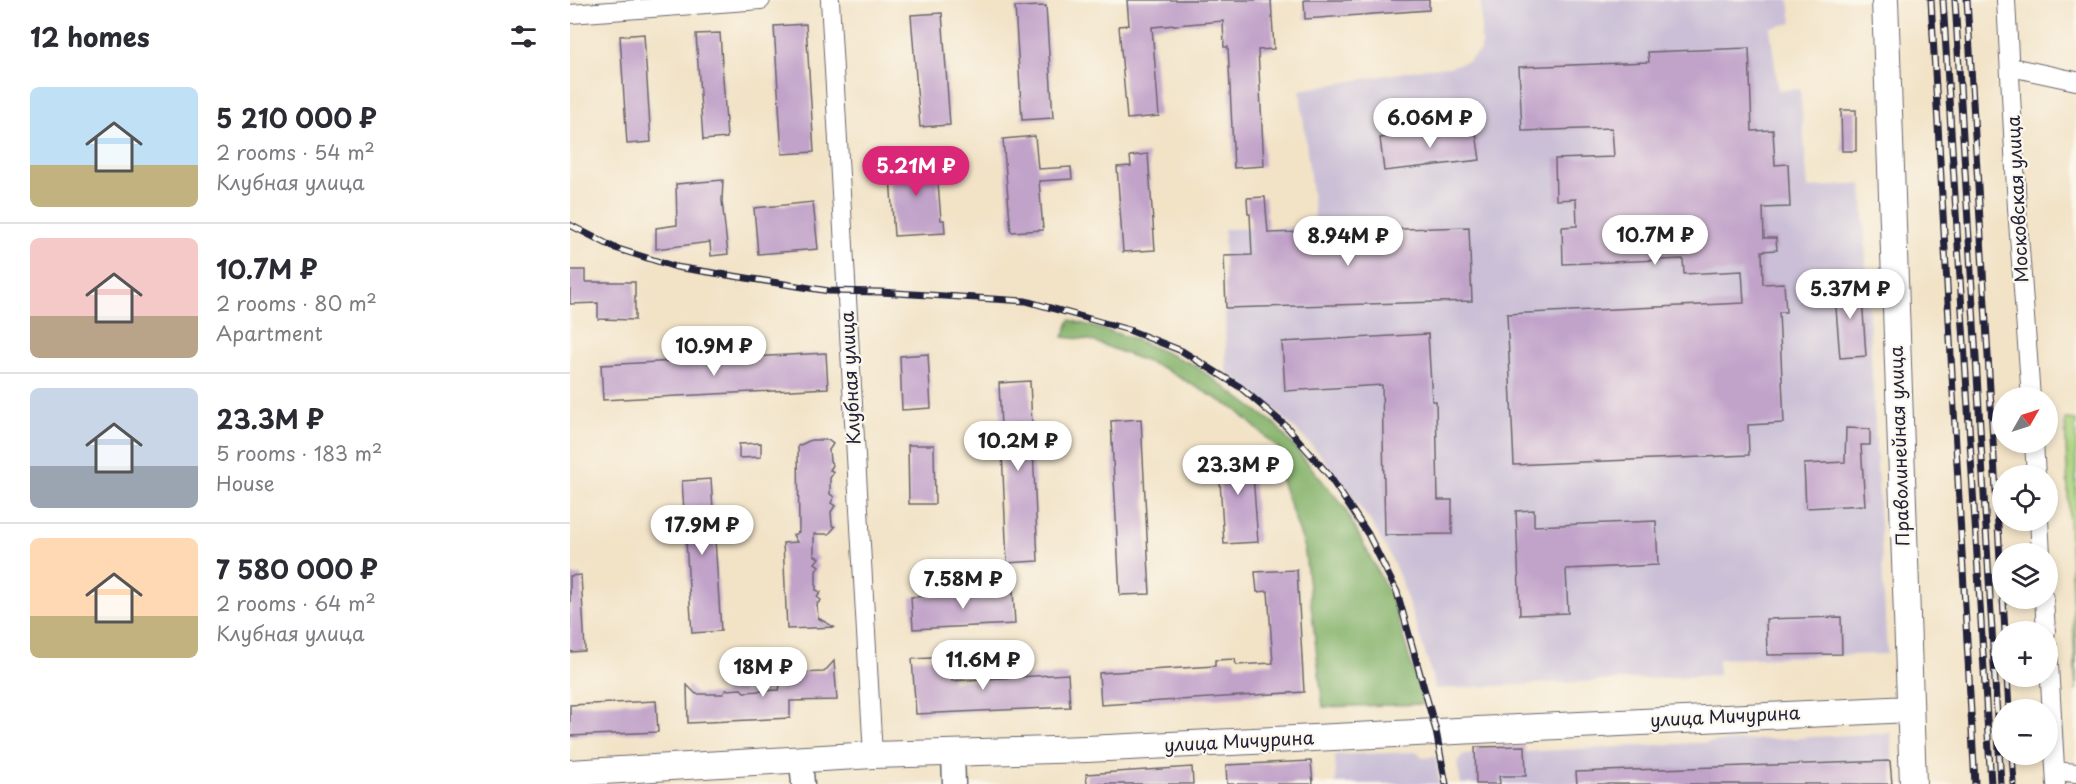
<!DOCTYPE html>
<html lang="en">
<head>
<meta charset="utf-8">
<style>
  :root { --surface:#fff; --page:#f2f2f3; --text:#2b2b33; --muted:#7c7c81; --line:#e1e1e2; --accent:#db2777 }
  body { margin:0; font-family:"Playpen Sans",sans-serif; background:var(--page); color:var(--text); height:100vh; display:flex; flex-direction:column; font-size:22px; white-space:nowrap }
  * { box-sizing:border-box; margin:0 }
  p { font-size:20px; color:var(--muted) }
  .icon { flex:none; width:33px; height:33px; fill:none; stroke:currentColor; stroke-width:2; stroke-linecap:round; stroke-linejoin:round }
  .map { position:relative; flex:1; overflow:hidden }
  .side { display:flex; flex-direction:column; background:var(--surface); width:570px }
  .side>* { flex:none }
  .needle { width:39px; rotate:51deg }
  .fabs { position:absolute; left:1422px; top:387px; display:grid; gap:12px }
  .fabs a { display:grid; place-items:center; width:66px; height:66px; border-radius:50%; background:var(--surface); box-shadow:0 3px 9px #0003; font-size:30px }
  .price { position:absolute; translate:-50% -51px; padding:0 14px; border-radius:21px; background:#fff; color:#222; font-size:20px; line-height:39px; filter:drop-shadow(0 2px 3px #0008) }
  .price::after { content:''; position:absolute; left:50%; top:36px; width:18px; height:14px; margin-left:-9px; background:inherit; clip-path:polygon(0 0,100% 0,50% 100%) }
  .price.current { background:var(--accent); color:#fff }
  ul { padding:0; list-style:none }
  li { display:flex; align-items:center; gap:18px; height:150px; padding:0 30px }
  li+li { border-top:2px solid var(--line) }
  li span { display:grid; place-items:center; flex:none; width:168px; height:120px; border-radius:9px; color:#555 }
  li>.icon { margin-inline-start:auto }
  span .icon { width:72px; height:72px; fill:#fffc; stroke-width:1 }
  li b { font-size:26px }
  h2 { display:flex; justify-content:space-between; align-items:center; height:72px; padding:0 30px; font-size:26px }
  main { display:flex; flex:1; min-height:0 }
  .map>svg:first-child { display:block }
</style>
</head>
<body>
<main>
<section class="side">
<h2>12 homes<svg class="icon" aria-label="filters" viewBox="0 0 24 24"><path d="M4 7h16M4 17h16"/><circle cx="9" cy="7" r="2"/><circle cx="15" cy="17" r="2"/></svg></h2>
<ul>
<li><span style="background:linear-gradient(#bfe0f5 65%,#c2b280 0)"><svg class="icon" aria-label="home" viewBox="0 0 24 24"><path d="M3 11l9-7 9 7M6 9v11h12V9"/></svg></span><div><b>5 210 000 ₽</b><p>2 rooms · 54 m²</p><p>Клубная улица</p></div></li>
<li><span style="background:linear-gradient(#f6c9c9 65%,#b9a48a 0)"><svg class="icon" aria-label="home" viewBox="0 0 24 24"><path d="M3 11l9-7 9 7M6 9v11h12V9"/></svg></span><div><b>10.7M ₽</b><p>2 rooms · 80 m²</p><p>Apartment</p></div></li>
<li><span style="background:linear-gradient(#c9d6e8 65%,#9aa5b1 0)"><svg class="icon" aria-label="home" viewBox="0 0 24 24"><path d="M3 11l9-7 9 7M6 9v11h12V9"/></svg></span><div><b>23.3M ₽</b><p>5 rooms · 183 m²</p><p>House</p></div></li>
<li><span style="background:linear-gradient(#ffd9b3 65%,#c2b280 0)"><svg class="icon" aria-label="home" viewBox="0 0 24 24"><path d="M3 11l9-7 9 7M6 9v11h12V9"/></svg></span><div><b>7 580 000 ₽</b><p>2 rooms · 64 m²</p><p>Клубная улица</p></div></li>
</ul>
</section>
<div class="map">
<svg width="1506" height="784" viewBox="0 0 1506 784">
  <rect width="100%" height="100%" fill="#fbf7ec"/>
  <filter id="ink" filterUnits="userSpaceOnUse"><feTurbulence type="fractalNoise" baseFrequency=".0167" numOctaves="2"/><feDisplacementMap in="SourceGraphic" scale="12" xChannelSelector="R" yChannelSelector="G"/><feConvolveMatrix kernelMatrix="1 2 1 2 8 2 1 2 1" color-interpolation-filters="sRGB"/></filter>
  <filter id="wash" filterUnits="userSpaceOnUse"><feTurbulence type="fractalNoise" baseFrequency=".008" numOctaves="4" result="noise"/><feDisplacementMap in="SourceGraphic" scale="24" xChannelSelector="R" yChannelSelector="G"/><feGaussianBlur stdDeviation="1.35" result="paint"/><feColorMatrix in="noise" values="0 0 0 0 0 0 0 0 0 0 0 0 0 0 0 0 0 1.4 0 .05"/><feComposite in="paint" operator="in"/></filter>
  <g filter="url(#wash)">
    <rect width="100%" height="100%" fill="#f2e3c7"/>
    <path fill="#cabfd6" d="M911,0H1219L1222,23L1200,28L1208,90L1230,89L1238,188L1292,184L1317,654L1148,659V675L865,689L859,664L830,578L819,553L799,519L749,453L735,439L702,407L656,371L654,229L746,227L730,90L858,68L879,67L898,61L911,50Z
      M1321,733L1324,784H891L887,763L892,755Z
      M848,752L852,758L866,757L869,784H766L765,755Z"/>
    <path fill="#a8d17c" stroke="#657a5c" stroke-width="1.5" d="M1495,419L1506,420V690Z"/>
    <path fill="#86b36c" stroke="#546a54" stroke-width="1.5" d="M500,320L562,338L624,365L705,424L774,507L822,599L853,704L753,707L734,545L709,475L710,450L665,409L593,368L520,340L493,337Z"/>
    <g id="blocks">
      <path fill="#c1a2c9" d="M557,0H701L704,49L688,50L694,166L664,168L658,47H654L653,21L582,27L589,116L557,119L549,26L559,25Z
        M734,0H859V10L735,19Z
        M476,6L483,118L452,120L445,7Z
        M372,13L380,125L350,127L341,15Z
        M236,24L244,152L212,154L204,26Z
        M150,33L157,138L133,140L126,34Z
        M74,34L81,142L57,144L50,36Z
        M1179,48L1182,131L1203,130L1205,165L1218,164L1220,207L1193,208L1194,238H1206L1207,250L1192,251L1193,284L1214,283L1216,312H1209L1214,423L1178,425L1179,455L944,465L937,314L1174,303L1172,271L1114,274L1113,259L993,264L992,227L1007,226L1006,199L986,200L985,159L1044,157L1042,128L952,131L949,67L1079,62L1078,52Z
        M1271,110H1286V151H1272Z
        M905,126L910,160L814,171L810,138Z
        M465,136L468,169L501,167L502,179L469,181L473,230L441,232L433,139Z
        M578,154L585,250L553,252L547,167L561,166L560,156Z
        M370,158L371,170H367L371,220H374L375,233L324,236L319,161Z
        M153,180L152,201L158,254L141,256L140,242L86,249V228L107,225L106,184Z
        M695,197L698,233L899,227L902,301L656,308L654,256L682,255L680,214H678L677,198Z
        M243,202L248,249L188,254L184,208Z
        M0,270H15V282H65V320L28,319V303L0,304Z
        M1291,282L1296,356L1270,358L1264,284Z
        M858,334L862,401H866L868,500H882V534L815,535L812,385L715,391L712,342Z
        M256,353L258,388L33,400L31,365Z
        M358,354L361,408L332,410L330,356Z
        M460,381L468,561L437,563L429,383Z
        M571,419L580,594L550,595L541,421Z
        M1276,428L1300,429V445H1291L1295,505L1236,508L1234,464L1275,462Z
        M241,440H258L263,444L259,450L260,461L263,465L260,470L264,472L260,478V494L264,497L261,503L265,506L261,512L262,525L265,527L259,534H244V555L249,558L245,563L249,566L246,571V590L251,592L247,597L251,600L247,604L248,618L264,627L217,629L213,543L227,542L223,535L229,532L228,446Z
        M191,443V457L169,458V444Z
        M338,445H364L365,504H339Z
        M681,448L688,542L654,544L648,450Z
        M141,479L151,631L122,633L112,481Z
        M964,510V526L1086,521L1088,565L996,569L998,613L950,615L946,511Z
        M727,570L734,692L531,705L529,673L645,666V660L665,659L666,665L703,663L698,591L687,592L685,572Z
        M11,575L15,651L0,652V576Z
        M443,591L445,624L343,629L341,597Z
        M1271,617L1272,654L1197,655L1196,619Z
        M381,657L382,681L498,674L500,707L346,714L342,659Z
        M217,660L228,673L254,672L264,661L267,700L220,701V718L118,723L117,685L126,694H153L156,690L171,689L174,692L209,690L214,665H218Z
        M86,701L88,732L0,736V705Z
        M955,746L956,776H929L930,784H906L905,747Z
        M741,761L743,784H657L656,765Z
        M1320,761L1322,784H1007L1006,772Z
        M622,767L623,784H517L516,774Z"/>
    </g>
  </g>
  <g filter="url(#ink)">
    <use href="#blocks" fill-opacity="0" stroke="#6b666c" stroke-width="1.5"/>
    <g fill="none" stroke-linecap="round" stroke-linejoin="round">
      <g stroke="#6b666c" stroke-width="20">
        <path id="minor" d="M260,0L303,755
          M1436,0L1447,208L1461,398
          M0,14L191,0
          M1441,67L1506,81
          M1464,442L1466,476
          M1469,520L1471,554
          M1474,598L1476,632
          M1478,648L1486,784
          M1486,771L1506,773"/>
      </g>
      <g stroke="#6b666c" stroke-width="25">
        <path id="tertiary" d="M383,753L384,784
          M231,760L233,784"/>
      </g>
      <g stroke="#6b666c" stroke-width="28">
        <path id="secondary" d="M1315,0L1343,784
          M0,773L303,755L517,749L1339,709"/>
      </g>
      <use href="#minor" stroke="#fff" stroke-width="18"/>
      <use href="#tertiary" stroke="#fff" stroke-width="22"/>
      <use href="#secondary" stroke="#fff" stroke-width="26"/>
      <g stroke="#22223b" stroke-width="7">
        <path id="rail" d="M1361,0L1405,784
          M1373,0L1421,784
          M1385,0L1431,784
          M1397,0L1432,593
          M0,225L45,248L106,267L259,291L310,292L456,301L559,330L612,351L670,387L717,427L758,474L798,534L827,592L866,731L876,784
          M1433,598L1435,632
          M1437,676L1439,710
          M1442,754L1444,784"/>
      </g>
      <use href="#rail" stroke="#fbf7ec" stroke-width="4.5" stroke-dasharray="14" stroke-linecap="butt"/>
    </g>
  </g>
  <g text-anchor="middle" stroke-width="4.5" stroke-linejoin="round" paint-order="stroke">
    <g font-size="18" fill="#22223b" stroke="#fbf7ec">
      <text transform="translate(1448 199) rotate(-93)" y="6">Московская улица</text>
      <text transform="translate(281 378) rotate(-93)" y="6">Клубная улица</text>
      <text transform="translate(1330 446) rotate(-92)" y="6">Праволинейная улица</text>
      <text transform="translate(1155 717) rotate(-3)" y="6">улица Мичурина</text>
      <text transform="translate(669 742) rotate(-3)" y="6">улица Мичурина</text>
    </g>
  </g>
</svg>
<div class="fabs">
<a><svg class="needle" viewBox="-14 -14 28 28"><path d="M0-13l5 13h-10z" fill="#e53935"/><path d="M0 13l5-13h-10z" fill="#7c7c81"/></svg></a>
<a><svg class="icon" aria-label="locate" viewBox="0 0 24 24"><circle cx="12" cy="12" r="6"/><path d="M12 2v4M12 18v4M2 12h4M18 12h4"/></svg></a>
<a><svg class="icon" aria-label="layers" viewBox="0 0 24 24"><path d="M12 4l9 5-9 5-9-5zM3 14l9 5 9-5"/></svg></a>
<a>+</a>
<a>−</a>
</div>
<b class="price" style="left:860px;top:149px">6.06M ₽</b>
<b class="price current" style="left:346px;top:197px">5.21M ₽</b>
<b class="price" style="left:1085px;top:266px">10.7M ₽</b>
<b class="price" style="left:778px;top:267px">8.94M ₽</b>
<b class="price" style="left:1280px;top:320px">5.37M ₽</b>
<b class="price" style="left:144px;top:377px">10.9M ₽</b>
<b class="price" style="left:448px;top:472px">10.2M ₽</b>
<b class="price" style="left:668px;top:496px">23.3M ₽</b>
<b class="price" style="left:132px;top:556px">17.9M ₽</b>
<b class="price" style="left:393px;top:610px">7.58M ₽</b>
<b class="price" style="left:413px;top:691px">11.6M ₽</b>
<b class="price" style="left:193px;top:698px">18M ₽</b>
</div>
</main>
</body>
</html>
